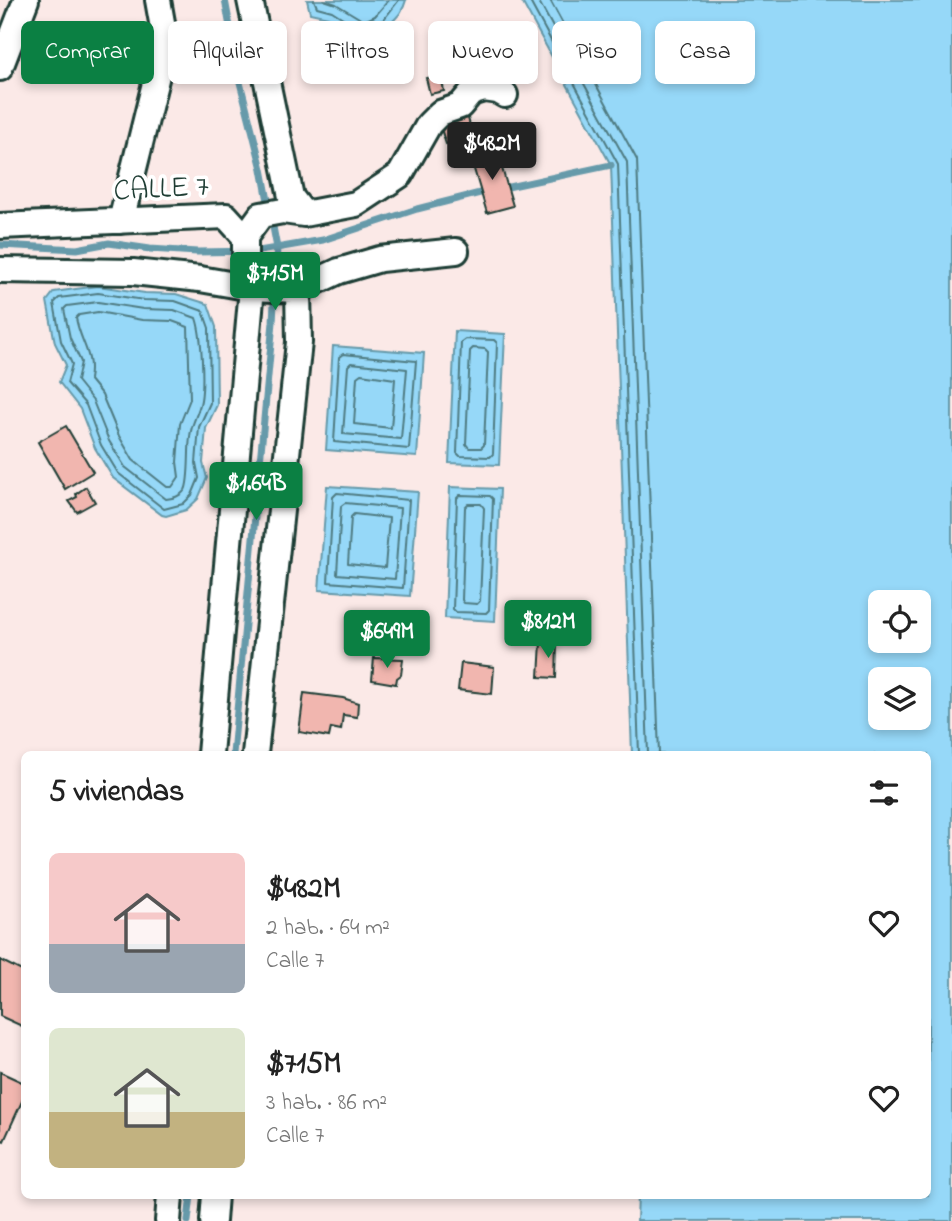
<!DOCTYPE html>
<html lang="es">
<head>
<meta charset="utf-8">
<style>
  :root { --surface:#fff; --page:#f6f6f6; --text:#222; --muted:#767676; --accent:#0b8043 }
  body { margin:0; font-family:"Indie Flower",sans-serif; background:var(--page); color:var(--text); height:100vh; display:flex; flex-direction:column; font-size:26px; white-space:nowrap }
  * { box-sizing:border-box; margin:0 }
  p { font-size:23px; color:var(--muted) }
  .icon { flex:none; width:38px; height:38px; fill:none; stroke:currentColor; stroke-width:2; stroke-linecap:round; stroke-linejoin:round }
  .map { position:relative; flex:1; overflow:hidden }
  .side { position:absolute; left:21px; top:751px; width:910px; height:448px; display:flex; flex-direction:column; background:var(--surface); border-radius:10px; box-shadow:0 4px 10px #0003 }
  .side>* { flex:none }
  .hud { position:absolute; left:21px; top:21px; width:910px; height:63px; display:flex; gap:14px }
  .buttons { position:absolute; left:868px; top:590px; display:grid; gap:14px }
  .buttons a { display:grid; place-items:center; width:63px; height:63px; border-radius:10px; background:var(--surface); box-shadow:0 4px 10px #0003; font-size:35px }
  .price { position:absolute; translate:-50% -60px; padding:0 16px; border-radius:7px; background:var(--accent); color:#fff; font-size:23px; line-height:46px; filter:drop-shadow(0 2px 4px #0008) }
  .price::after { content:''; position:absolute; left:50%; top:42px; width:21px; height:16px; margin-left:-10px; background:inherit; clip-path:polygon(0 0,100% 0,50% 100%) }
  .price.on { background:#222; color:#fff }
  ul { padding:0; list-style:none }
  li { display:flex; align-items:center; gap:21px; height:175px; padding:0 28px }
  li span { display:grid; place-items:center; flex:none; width:196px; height:140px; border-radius:10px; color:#555 }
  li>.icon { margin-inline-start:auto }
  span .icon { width:84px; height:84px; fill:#fffc; stroke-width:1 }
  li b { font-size:30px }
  h2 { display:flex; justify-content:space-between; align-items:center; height:84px; padding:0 28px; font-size:30px }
  .pill { padding:0 24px; border-radius:10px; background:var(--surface); box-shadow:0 4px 10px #0003; font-size:24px; line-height:63px }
  .pill.on { background:var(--accent); color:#fff }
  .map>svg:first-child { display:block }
</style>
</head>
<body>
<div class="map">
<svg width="952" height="1221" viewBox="0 0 952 1221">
  <rect width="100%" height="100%" fill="#fbe9e7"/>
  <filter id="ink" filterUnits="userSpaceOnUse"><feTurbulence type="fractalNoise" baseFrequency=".0143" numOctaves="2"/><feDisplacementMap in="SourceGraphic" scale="14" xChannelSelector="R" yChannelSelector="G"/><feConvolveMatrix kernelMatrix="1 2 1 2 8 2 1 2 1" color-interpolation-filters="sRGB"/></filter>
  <g filter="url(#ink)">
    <path fill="#96d8f8" stroke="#669aaa" stroke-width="2" fill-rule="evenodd" d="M307,0H406C401,21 380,31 362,39L328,17L310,13Z
      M521,0H952V1221H637L638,1195H928V754H632L611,165ZM880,602H919V640H880ZM880,679H919V718H880Z
      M98,286L145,293L176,294L208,304L216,327L217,405L206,428L203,463L207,478L198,499L186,510L166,516L162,515L113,478L95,448L80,409L59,382L66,365L55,343L47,301L54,292Z
      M455,331L505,334L499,465L449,463Z
      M333,346L424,353L417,457L326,450Z
      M327,486L418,492L410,596L319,590Z
      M450,487L500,489L495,621L445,618Z"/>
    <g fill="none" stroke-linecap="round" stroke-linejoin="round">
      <path stroke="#4f7b82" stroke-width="2" d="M314,0L317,7L332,11L363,31L381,23L399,0
        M324,0L336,4L364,21L375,16L389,0
        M529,0L618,164L639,754
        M538,0L627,162L648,754
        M550,0L637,160L659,754
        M98,293L144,300L175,301L203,311L209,328L210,403L199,427L196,463L199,478L192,495L183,504L164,509L118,473L101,445L86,405L67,383L72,364L61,341L54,303L59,298Z
        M98,302L143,309L174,310L196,318C202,335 204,382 201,400C199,413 191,423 190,437C188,450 190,482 185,490C180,497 173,498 166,499L125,467L109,441L93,401L77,381L81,362L70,338L64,309L67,306Z
        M98,312L142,320L172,321L188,327L190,399L180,424L177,462L179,477L172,487H167L133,460L119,436L102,395L89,379C94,354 80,342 76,318L79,315Z
        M465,339L494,340L497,343L493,454L490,457L460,456L457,453L461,342Z
        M473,348L485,349L488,352L484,445L481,448H469L466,444L470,351Z
        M343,354L416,361L409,449L334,442L339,357Z
        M351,363L407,369L401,439L343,434L348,366Z
        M361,374L395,379L391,428L354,424L357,377Z
        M337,493L409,500L403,588L328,582L333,497Z
        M460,495L490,496L493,499L489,610L486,613L456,612L453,609L457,498Z
        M345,503L400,508L395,579L337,574L341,506Z
        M468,504H481L484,508L480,601L477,604L464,603L462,600L465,507Z
        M354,514L389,518L385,568L348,564L351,517Z"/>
      <path stroke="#669aaa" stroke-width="7" d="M225,0L231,32V47L262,169L277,248L273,322L233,754
        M499,189L611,165
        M0,245L77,249L109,243L150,249L197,252L259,251L323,240L417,209L488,191
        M188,1221L191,1195"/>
    </g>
    <path fill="#f1b6af" stroke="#1f3d34" stroke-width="2" d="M441,76L444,91L430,94L426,78Z
      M468,118L473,137L446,144L440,126Z
      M497,151L513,206L487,213L471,159Z
      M66,426L93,472L65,489L38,442Z
      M86,487L95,502L77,512L69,501L77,497L76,494Z
      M541,642L557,643L556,678L539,677Z
      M374,658L403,659L401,675L397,678L396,684L372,680Z
      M461,663L494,667L492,694L458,690Z
      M304,693L343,698L358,703L357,717L343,715L341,730L331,728L329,737L299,732Z
      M0,960L24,972V1027L0,1016Z
      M0,1072L24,1083V1097L4,1141L0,1139Z"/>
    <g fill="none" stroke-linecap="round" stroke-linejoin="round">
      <g stroke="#1f3d34" stroke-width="30">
        <path id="minor" d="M250,0L291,197L304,214
          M0,68L26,0
          M121,221L158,71L163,28L158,0
          M0,226L226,216L245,237L261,215L283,211L304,214L356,204L400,175L429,124L440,113L460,106L471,93L484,89L498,91L505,95
          M0,270L133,272L200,279L252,288L298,290L339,271L380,259L456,251
          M210,754L252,288L245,258V237
          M255,754L299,342L298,290
          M168,1221L170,1195
          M213,1221L215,1195"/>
      </g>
      <use href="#minor" stroke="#fff" stroke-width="24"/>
    </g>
    <circle fill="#92a095" cx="503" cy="136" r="9"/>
  </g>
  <g text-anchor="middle" stroke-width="7" stroke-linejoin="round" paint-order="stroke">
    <g font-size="30" fill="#1f3d34" stroke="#fff">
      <text transform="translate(161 187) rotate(-3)" y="10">CALLE 7</text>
    </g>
  </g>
</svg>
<div class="buttons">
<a><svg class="icon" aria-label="locate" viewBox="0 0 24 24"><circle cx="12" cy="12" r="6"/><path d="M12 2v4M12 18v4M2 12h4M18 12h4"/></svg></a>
<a><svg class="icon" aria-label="layers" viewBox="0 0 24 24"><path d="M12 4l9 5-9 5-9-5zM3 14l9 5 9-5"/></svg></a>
</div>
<b class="price on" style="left:492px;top:182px">$482M</b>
<b class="price" style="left:275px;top:312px">$715M</b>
<b class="price" style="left:256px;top:522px">$1.64B</b>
<b class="price" style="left:548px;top:660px">$812M</b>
<b class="price" style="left:387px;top:670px">$649M</b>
<div class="hud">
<a class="pill on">Comprar</a>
<a class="pill">Alquilar</a>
<a class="pill">Filtros</a>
<a class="pill">Nuevo</a>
<a class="pill">Piso</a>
<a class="pill">Casa</a>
</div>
<section class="side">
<h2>5 viviendas<svg class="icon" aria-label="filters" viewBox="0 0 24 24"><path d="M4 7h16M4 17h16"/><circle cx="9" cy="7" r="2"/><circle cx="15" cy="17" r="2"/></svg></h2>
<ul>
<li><span style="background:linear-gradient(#f6c9c9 65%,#9aa5b1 0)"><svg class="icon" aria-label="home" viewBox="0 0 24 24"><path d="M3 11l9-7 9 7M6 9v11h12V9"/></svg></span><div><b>$482M</b><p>2 hab. · 64 m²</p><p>Calle 7</p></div><svg class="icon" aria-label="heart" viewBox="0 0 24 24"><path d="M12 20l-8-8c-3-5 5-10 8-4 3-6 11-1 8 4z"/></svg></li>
<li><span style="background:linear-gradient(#dfe7d0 60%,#c2b280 0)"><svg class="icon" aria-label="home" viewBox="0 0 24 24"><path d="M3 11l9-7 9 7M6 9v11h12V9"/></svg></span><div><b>$715M</b><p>3 hab. · 86 m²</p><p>Calle 7</p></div><svg class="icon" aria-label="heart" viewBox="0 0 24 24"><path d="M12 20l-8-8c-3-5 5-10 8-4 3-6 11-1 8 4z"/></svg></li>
</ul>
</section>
</div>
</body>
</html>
